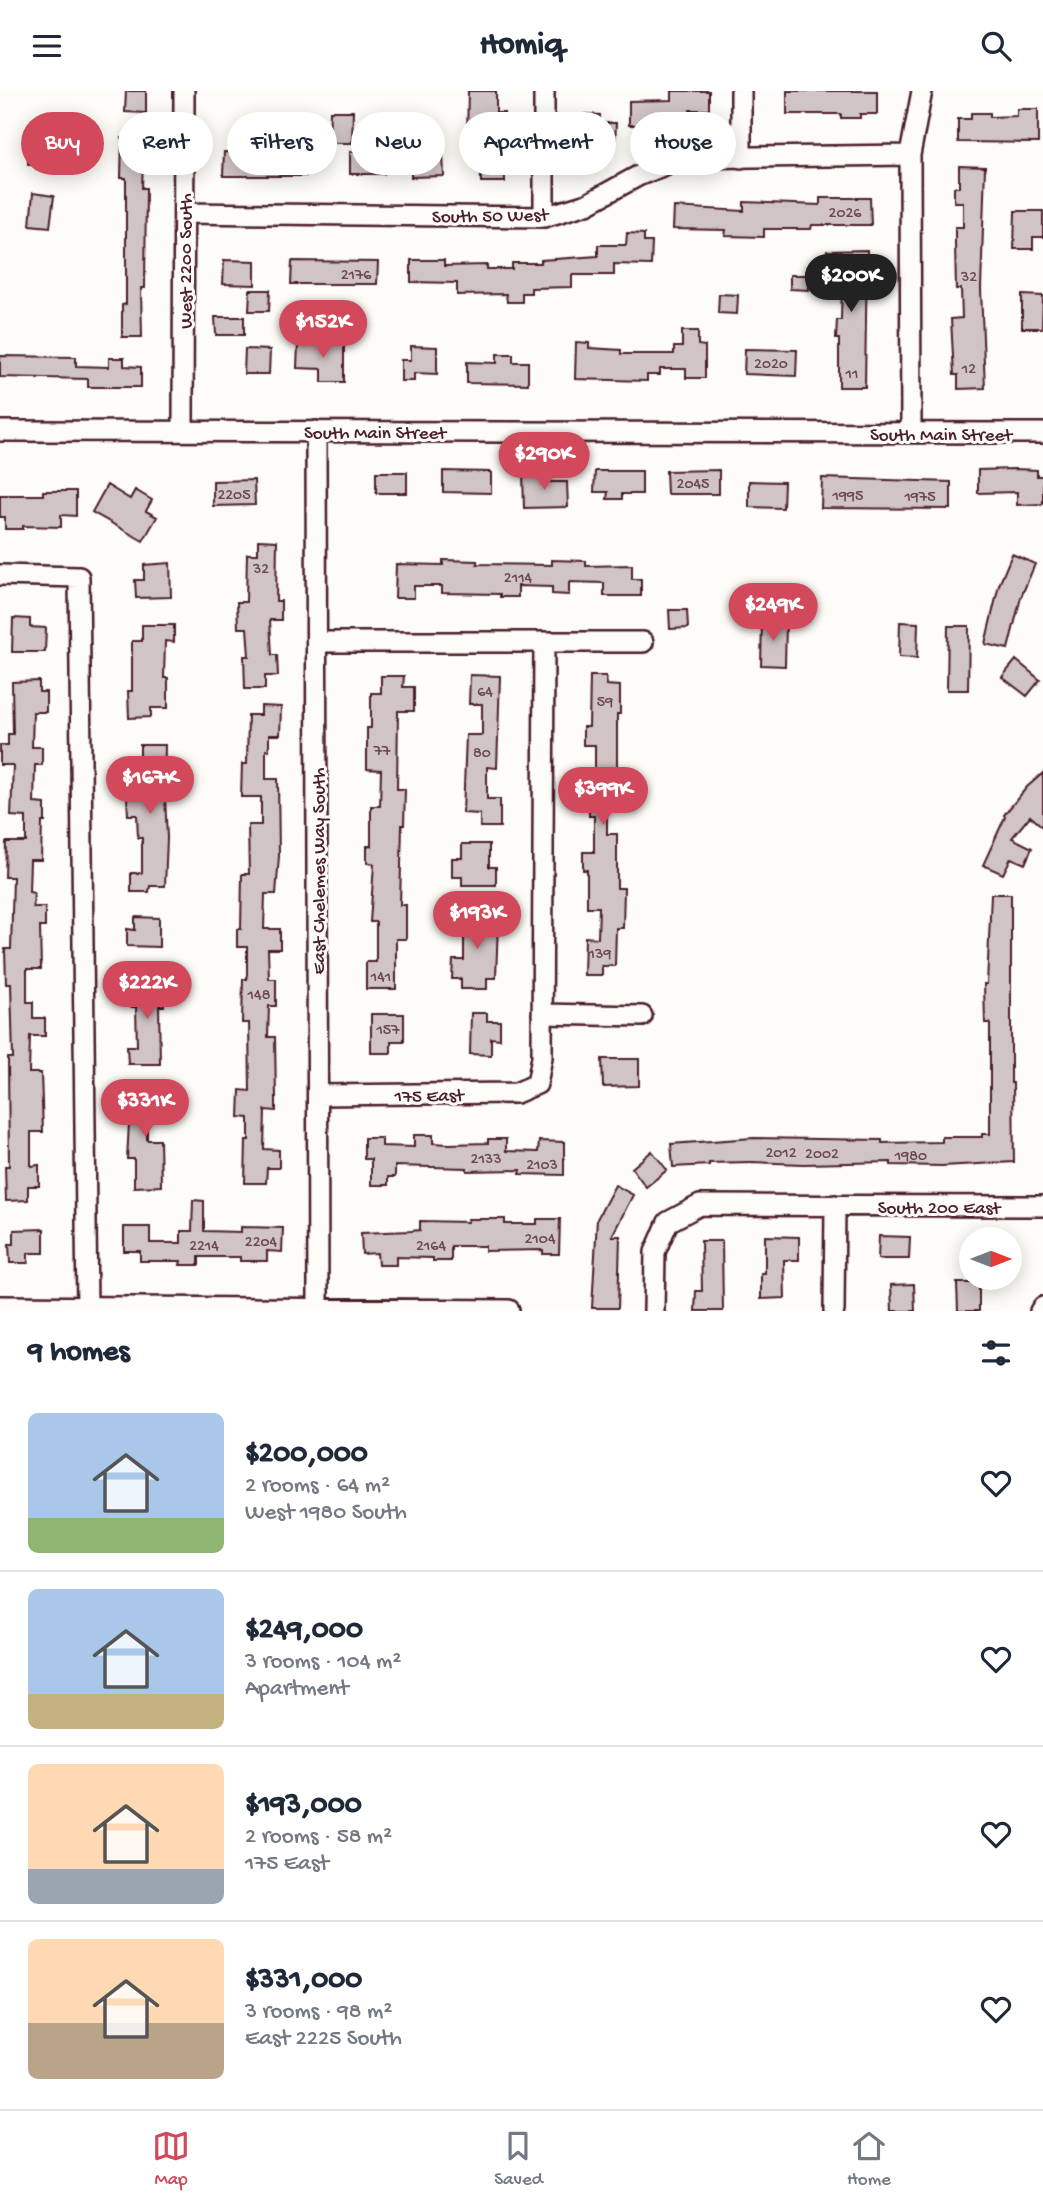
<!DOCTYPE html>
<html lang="en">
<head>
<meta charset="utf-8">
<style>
  :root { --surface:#fff; --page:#f6f6f7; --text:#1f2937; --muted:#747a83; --line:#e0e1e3; --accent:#d1495b }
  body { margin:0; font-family:"Gochi Hand",sans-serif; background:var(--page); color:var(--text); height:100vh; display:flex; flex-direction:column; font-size:26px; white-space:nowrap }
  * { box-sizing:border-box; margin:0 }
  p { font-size:23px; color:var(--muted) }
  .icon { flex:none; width:38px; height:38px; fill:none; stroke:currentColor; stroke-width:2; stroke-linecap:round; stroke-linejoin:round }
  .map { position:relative; height:1220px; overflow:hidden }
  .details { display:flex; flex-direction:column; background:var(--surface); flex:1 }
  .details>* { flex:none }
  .hud { position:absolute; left:21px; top:21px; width:1001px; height:63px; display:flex; gap:14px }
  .needle { width:46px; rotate:90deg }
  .tools { position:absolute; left:959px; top:1136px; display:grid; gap:14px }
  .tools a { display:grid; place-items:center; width:63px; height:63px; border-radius:50%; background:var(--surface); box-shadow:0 4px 18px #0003; font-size:35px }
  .price { position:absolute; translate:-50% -60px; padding:0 16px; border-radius:24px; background:var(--accent); color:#fff; font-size:23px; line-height:46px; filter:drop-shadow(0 2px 4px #0008) }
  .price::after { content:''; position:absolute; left:50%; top:42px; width:21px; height:16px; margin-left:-10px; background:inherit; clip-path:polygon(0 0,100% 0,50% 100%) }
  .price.selected { background:#222; color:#fff }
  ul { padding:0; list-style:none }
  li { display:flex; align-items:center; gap:21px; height:175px; padding:0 28px }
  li+li { border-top:2px solid var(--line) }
  li span { display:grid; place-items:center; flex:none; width:196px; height:140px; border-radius:10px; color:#555 }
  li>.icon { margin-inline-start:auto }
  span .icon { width:84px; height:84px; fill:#fffc; stroke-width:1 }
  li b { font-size:30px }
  h2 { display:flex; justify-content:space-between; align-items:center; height:84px; padding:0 28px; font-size:30px }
  .tag { padding:0 24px; border-radius:32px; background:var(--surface); box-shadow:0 4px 18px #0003; font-size:24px; line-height:63px }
  .tag.selected { background:var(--accent); color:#fff }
  header { display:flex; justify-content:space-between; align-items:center; height:91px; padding:0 28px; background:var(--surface); font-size:32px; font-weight:700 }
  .dock { display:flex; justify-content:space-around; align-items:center; height:98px; border-top:2px solid var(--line); background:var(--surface); font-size:19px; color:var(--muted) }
  .dock a { display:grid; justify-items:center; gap:4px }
  .dock .selected { color:var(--accent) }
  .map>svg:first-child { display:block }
</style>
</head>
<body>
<header><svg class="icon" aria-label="menu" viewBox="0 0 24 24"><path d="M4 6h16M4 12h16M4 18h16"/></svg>Homiq<svg class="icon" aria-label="search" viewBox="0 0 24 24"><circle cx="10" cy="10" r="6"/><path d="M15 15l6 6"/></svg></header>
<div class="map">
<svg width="1043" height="1220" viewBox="0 0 1043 1220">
  <rect width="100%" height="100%" fill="#fdfcf7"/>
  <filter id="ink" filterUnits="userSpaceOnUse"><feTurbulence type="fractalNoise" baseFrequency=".0143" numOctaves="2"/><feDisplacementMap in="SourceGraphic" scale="14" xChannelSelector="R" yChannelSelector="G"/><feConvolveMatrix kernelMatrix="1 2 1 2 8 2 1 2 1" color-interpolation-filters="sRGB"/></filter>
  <g filter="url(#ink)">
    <path fill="#d0c5c4" stroke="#4a1f2b" stroke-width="2" d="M126,0H146V22L125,21Z
      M468,0H496V22H504L505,91H481L480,45H467Z
      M672,0H709V19H690V27L660,28V34H629V10L672,9Z
      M787,0H877V23H860V27H841V23H787Z
      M1017,18H1038V52L958,51V28H971V22H990V26L1017,25Z
      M330,20H353L352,52H329Z
      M585,23L600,24V32H616L615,55H602V61H584Z
      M51,40V73H28V41Z
      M122,47L144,48L142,97H146L145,197H141L142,246H122V214L126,213V87H121Z
      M384,60V83H350V61Z
      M224,61L307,63L306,85H223Z
      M443,62L444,85L411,86V63Z
      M959,75L985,76L981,198L985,297L958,298V284H954L951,228L962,227L961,198H956L955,153V136H963V111H954V96H959Z
      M33,102L54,105L50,136L30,134Z
      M820,107H870L871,134H812L811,138H764V146L725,145L726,139L673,138L674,116L744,120V111L820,114Z
      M1015,120H1043V146H1033V158H1014Z
      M627,142L644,143V151H652L651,174L614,173V184H572V196L531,197V202H522V211H507L506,203L457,204V192L411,191V169H444V175L487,174V178H512V172H541V169L598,165V154H626Z
      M867,159L865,296H839V248H836L837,229H841L842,189L828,190L827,160Z
      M224,169L255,170V194L223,193Z
      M292,170L378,171L377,193H291Z
      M790,184H809V199L790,198Z
      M250,199H270L269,220H249Z
      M719,203L738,204L737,223L718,222Z
      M1022,204L1043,205L1042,237H1022Z
      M215,226H244V244H216Z
      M682,240H698V254L705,255V287H686V278H660V284H647V290L575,288L576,251L589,252V257L621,259V263H674V256H682Z
      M298,252L344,253V291H322V278L297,277Z
      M411,255L437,256V283L414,282V290H401V269H411Z
      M245,258L270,259L269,283H244Z
      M745,258L797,259L796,285L744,283Z
      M497,263H513V271H528V293L467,292V271L497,272Z
      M0,265L76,266V275L109,276V267H124V275L141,276V296H88V288L0,286Z
      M1014,378L1037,379V385H1043V413L1017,414V401L978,402V379Z
      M719,379V403H667L666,380Z
      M443,380L491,381V402L443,401Z
      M595,380H642V403H622V408H607L608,401H594Z
      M376,381H407V402H376Z
      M523,382H549V391H567L568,416L524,417Z
      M822,387L951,391V418L821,417Z
      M254,389L255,414L213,415V390Z
      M749,390L784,391L783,417L749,416Z
      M107,394L130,408L135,399L152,409L146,420L157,426L143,450L92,421Z
      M43,400H76V425L61,424V436L23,435V438H5V426H0V404H43Z
      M258,449L277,450L276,510H281V529H270L272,564H277L278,585H265V598H245L244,565H249L247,537H238L237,511H246L247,463H258Z
      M1012,463L1035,473L1021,506L1008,558L985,553L999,494Z
      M443,469L477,470V473L552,474V469L586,470V475L632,474V488H641V505H604V492L569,491V504L552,503V496L518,495V506H500V503L442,502V495H414V507H395L396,473L443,474Z
      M170,472L171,506L136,507L135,489H144V474Z
      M669,519H687L688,537L670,538Z
      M13,527L30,528V536L46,537L45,561H12Z
      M762,530L786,531L785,575L761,574Z
      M900,531L918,532L917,567L899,566Z
      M142,534H174V551L165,550L164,587H168V617H151V626L129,627L128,600H132V550H142Z
      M948,535H969L968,599H947Z
      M1016,569L1040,589L1027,605L1002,586Z
      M470,584L500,585L497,677L487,676V708H500V736H480V723L463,722L466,644H482V613H469Z
      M381,585H404L403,596H414V620H398L397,698H405L404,734H402L400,814H406V848H396V898H366V871H376V831H370L374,773L367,772V755H371V715H380L381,679L367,678V637H371V602H381Z
      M590,585H606V594L620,595V623H617V717L607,716V743H617V797H624L623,837H616L615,875H602V884H584L585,846L598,847L599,816H587V779H583V761H594V725H589V688H595V654H583V636H589Z
      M39,590V601H46V621H33L32,656H42V674H35L34,712L45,713V731H42L41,769H30L29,801L34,802L33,816H45V836H40L41,878H27V911H33V927H45V945H30L29,982H41L43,1041H31V1075L39,1074V1095H28V1109L6,1110L5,1075H9L8,967H13L11,893H6L5,858H11L13,786H5L6,751H26V726L11,725L13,674H0V654H8V643H13L12,591Z
      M261,615L281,616L280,644H269V659H266V688H278L279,765L276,803H265L264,838H280V858H268L269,888H276V915H269L268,946H275L276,1007V1020L265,1019L264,1058L279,1059V1077H267L266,1092H245L246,1049H249V1027L239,1026L240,999L250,1000L249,932H242L243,888H247V856H237V838H241L242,783H249L248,734H261V706H241L242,673H247L248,624H261Z
      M140,654H165L164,706H165L167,747L165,795H150L149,801H131V782H142V747H138L137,724H128L127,706H131V667H140Z
      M1043,682V736L1030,725L1012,747L1032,757L1025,773L1011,767L1003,783L983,774L1005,726L1004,724L1027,696Z
      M462,753H489V776H496V794H462V786H452V767H462Z
      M991,803H1011V992H1013L1014,1071L942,1075L891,1074V1071L804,1073L750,1071L709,1072V1074L673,1076L671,1053L753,1047L882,1049V1052L942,1051V1046H982V1043H990V932H985L984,893H987Z
      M464,819H488V832L498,831L496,887H487V898H461V888H452L453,869H464Z
      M135,826L159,827V856L127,855V838L135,839Z
      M141,885H163L164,915H159L160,973H128L127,955H137L136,916H130V899H141Z
      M471,922H487V930H500V948L491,947V964L470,963Z
      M371,923H404V950H391V962H371Z
      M602,968H639V995L603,996Z
      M136,1000H165L164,1024H147V1049H160L161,1095L134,1096V1068H127L130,1014H136Z
      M414,1044H433V1052L449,1053L488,1052V1048H506V1060L538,1061L539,1050L564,1051V1084L520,1083L521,1079L467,1080V1077L395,1075V1086H388V1094H371V1068H364V1047H382V1055L414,1056Z
      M652,1060L667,1079L646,1096L632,1077Z
      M615,1094L633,1104L612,1145H620L618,1217H592L597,1128Z
      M193,1109L204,1110V1140L241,1141V1136L283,1137L282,1161L267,1160V1170H240V1166H199V1174H180L181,1170H140V1160H124V1136H150V1152H181V1140H192Z
      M468,1128H505V1133H537V1128H560L559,1163H543V1159L485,1160V1155H451V1170H433V1167L396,1166V1174H378L377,1162L362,1163L361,1142L411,1140L420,1139V1130L468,1131Z
      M44,1138V1162H28V1172H10L9,1153H14V1139Z
      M765,1145L799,1146V1169H784L785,1207L761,1208V1182H765Z
      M879,1145L910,1146L909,1168H878Z
      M701,1150H722L723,1220H695L696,1200H702Z
      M957,1192H979V1220H958Z
      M914,1193L915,1220H892L891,1194Z"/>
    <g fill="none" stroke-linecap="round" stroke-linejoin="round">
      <g stroke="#4a1f2b" stroke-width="24">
        <path id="minor" d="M544,0V126
          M741,0V67
          M184,122L544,126L587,113L638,85L682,67L910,64
          M0,340L1043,342
          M183,340L184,0
          M316,340L318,1220
          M911,341L910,64L922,0
          M0,484L79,486L87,1220
          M317,551H643
          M542,923L642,925
          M318,1004L516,1002L537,993L542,966L544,552
          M0,1215L509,1219
          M654,1220L655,1161L668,1131L700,1114L1043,1115
          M834,1220L835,1114
          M1040,1220L1043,1216"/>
      </g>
      <use href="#minor" stroke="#fdfcf7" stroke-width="19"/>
    </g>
  </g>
  <g text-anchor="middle" stroke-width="6" stroke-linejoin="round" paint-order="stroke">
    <g font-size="16" fill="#6c4851">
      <text x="845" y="126">2026</text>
      <text x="356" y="188">2176</text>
      <text x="969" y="190">32</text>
      <text x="771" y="277">2020</text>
      <text x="969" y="282">12</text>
      <text x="852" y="287">11</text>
      <text x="693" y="397">2045</text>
      <text x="234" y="408">2205</text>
      <text x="848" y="409">1995</text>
      <text x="920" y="410">1975</text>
      <text x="261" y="482">32</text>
      <text x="518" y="491">2114</text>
      <text x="485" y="605">64</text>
      <text x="605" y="615">59</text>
      <text x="382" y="664">77</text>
      <text x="482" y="666">80</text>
      <text x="600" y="867">139</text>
      <text x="381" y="890">141</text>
      <text x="259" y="908">148</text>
      <text x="388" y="943">157</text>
      <text x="781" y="1066">2012</text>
      <text x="822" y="1067">2002</text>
      <text x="911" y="1069">1980</text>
      <text x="486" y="1072">2133</text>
      <text x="542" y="1078">2103</text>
      <text x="540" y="1152">2104</text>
      <text x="261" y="1155">2204</text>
      <text x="204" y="1159">2214</text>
      <text x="431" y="1159">2164</text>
    </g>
    <g font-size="19" fill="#4a1f2b" stroke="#fdfcf7">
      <text transform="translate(490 123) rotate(-1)" y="7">South 50 West</text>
      <text transform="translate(184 170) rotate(-90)" y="7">West 2200 South</text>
      <text x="375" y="347">South Main Street</text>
      <text x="941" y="349">South Main Street</text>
      <text transform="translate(317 780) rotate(-90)" y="7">East Chelemes Way South</text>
      <text transform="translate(429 1003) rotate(-1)" y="7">175 East</text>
      <text x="939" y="1122">South 200 East</text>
    </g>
  </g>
</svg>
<div class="tools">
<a><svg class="needle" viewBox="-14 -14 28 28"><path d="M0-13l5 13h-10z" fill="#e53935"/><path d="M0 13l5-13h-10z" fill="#747a83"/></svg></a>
</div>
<b class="price selected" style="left:851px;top:223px">$200K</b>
<b class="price" style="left:323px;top:269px">$152K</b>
<b class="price" style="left:544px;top:401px">$290K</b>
<b class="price" style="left:773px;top:552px">$249K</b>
<b class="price" style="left:150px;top:725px">$167K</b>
<b class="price" style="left:603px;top:736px">$399K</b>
<b class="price" style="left:477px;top:860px">$193K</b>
<b class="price" style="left:147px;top:930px">$222K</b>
<b class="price" style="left:145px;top:1048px">$331K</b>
<div class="hud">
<a class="tag selected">Buy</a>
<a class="tag">Rent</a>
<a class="tag">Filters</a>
<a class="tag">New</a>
<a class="tag">Apartment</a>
<a class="tag">House</a>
</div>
</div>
<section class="details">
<h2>9 homes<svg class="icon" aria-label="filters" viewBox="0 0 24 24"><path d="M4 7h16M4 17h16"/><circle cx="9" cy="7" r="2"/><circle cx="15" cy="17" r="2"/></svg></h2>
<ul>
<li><span style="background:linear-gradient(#a9c7e8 75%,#8fb573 0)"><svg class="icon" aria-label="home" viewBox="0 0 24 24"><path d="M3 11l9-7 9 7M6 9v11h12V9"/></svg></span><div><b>$200,000</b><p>2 rooms · 64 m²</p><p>West 1980 South</p></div><svg class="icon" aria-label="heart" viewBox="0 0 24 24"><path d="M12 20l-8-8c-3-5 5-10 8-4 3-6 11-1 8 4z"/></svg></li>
<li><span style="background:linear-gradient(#a9c7e8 75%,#c2b280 0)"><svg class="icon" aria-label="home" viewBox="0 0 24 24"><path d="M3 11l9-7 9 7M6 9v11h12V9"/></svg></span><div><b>$249,000</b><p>3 rooms · 104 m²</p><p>Apartment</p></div><svg class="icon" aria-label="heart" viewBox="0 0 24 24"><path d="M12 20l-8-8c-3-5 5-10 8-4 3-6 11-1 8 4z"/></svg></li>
<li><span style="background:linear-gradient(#ffd9b3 75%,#9aa5b1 0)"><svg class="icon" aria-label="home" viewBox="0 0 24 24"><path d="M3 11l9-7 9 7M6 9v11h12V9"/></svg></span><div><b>$193,000</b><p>2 rooms · 58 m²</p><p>175 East</p></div><svg class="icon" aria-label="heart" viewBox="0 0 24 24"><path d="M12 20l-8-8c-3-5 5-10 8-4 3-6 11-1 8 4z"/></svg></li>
<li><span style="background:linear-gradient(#ffd9b3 60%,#b9a48a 0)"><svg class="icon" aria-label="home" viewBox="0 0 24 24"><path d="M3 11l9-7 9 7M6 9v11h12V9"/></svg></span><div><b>$331,000</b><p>3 rooms · 98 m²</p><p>East 2225 South</p></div><svg class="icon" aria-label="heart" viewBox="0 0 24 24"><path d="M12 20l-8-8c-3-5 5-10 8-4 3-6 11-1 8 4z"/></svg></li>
</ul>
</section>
<nav class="dock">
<a class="selected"><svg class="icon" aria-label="map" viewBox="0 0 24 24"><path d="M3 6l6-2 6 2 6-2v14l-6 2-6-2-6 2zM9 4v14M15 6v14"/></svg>Map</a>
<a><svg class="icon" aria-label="saved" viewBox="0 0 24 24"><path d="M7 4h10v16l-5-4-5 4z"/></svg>Saved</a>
<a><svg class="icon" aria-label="home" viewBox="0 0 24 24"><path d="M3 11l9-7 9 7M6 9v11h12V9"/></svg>Home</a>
</nav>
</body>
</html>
